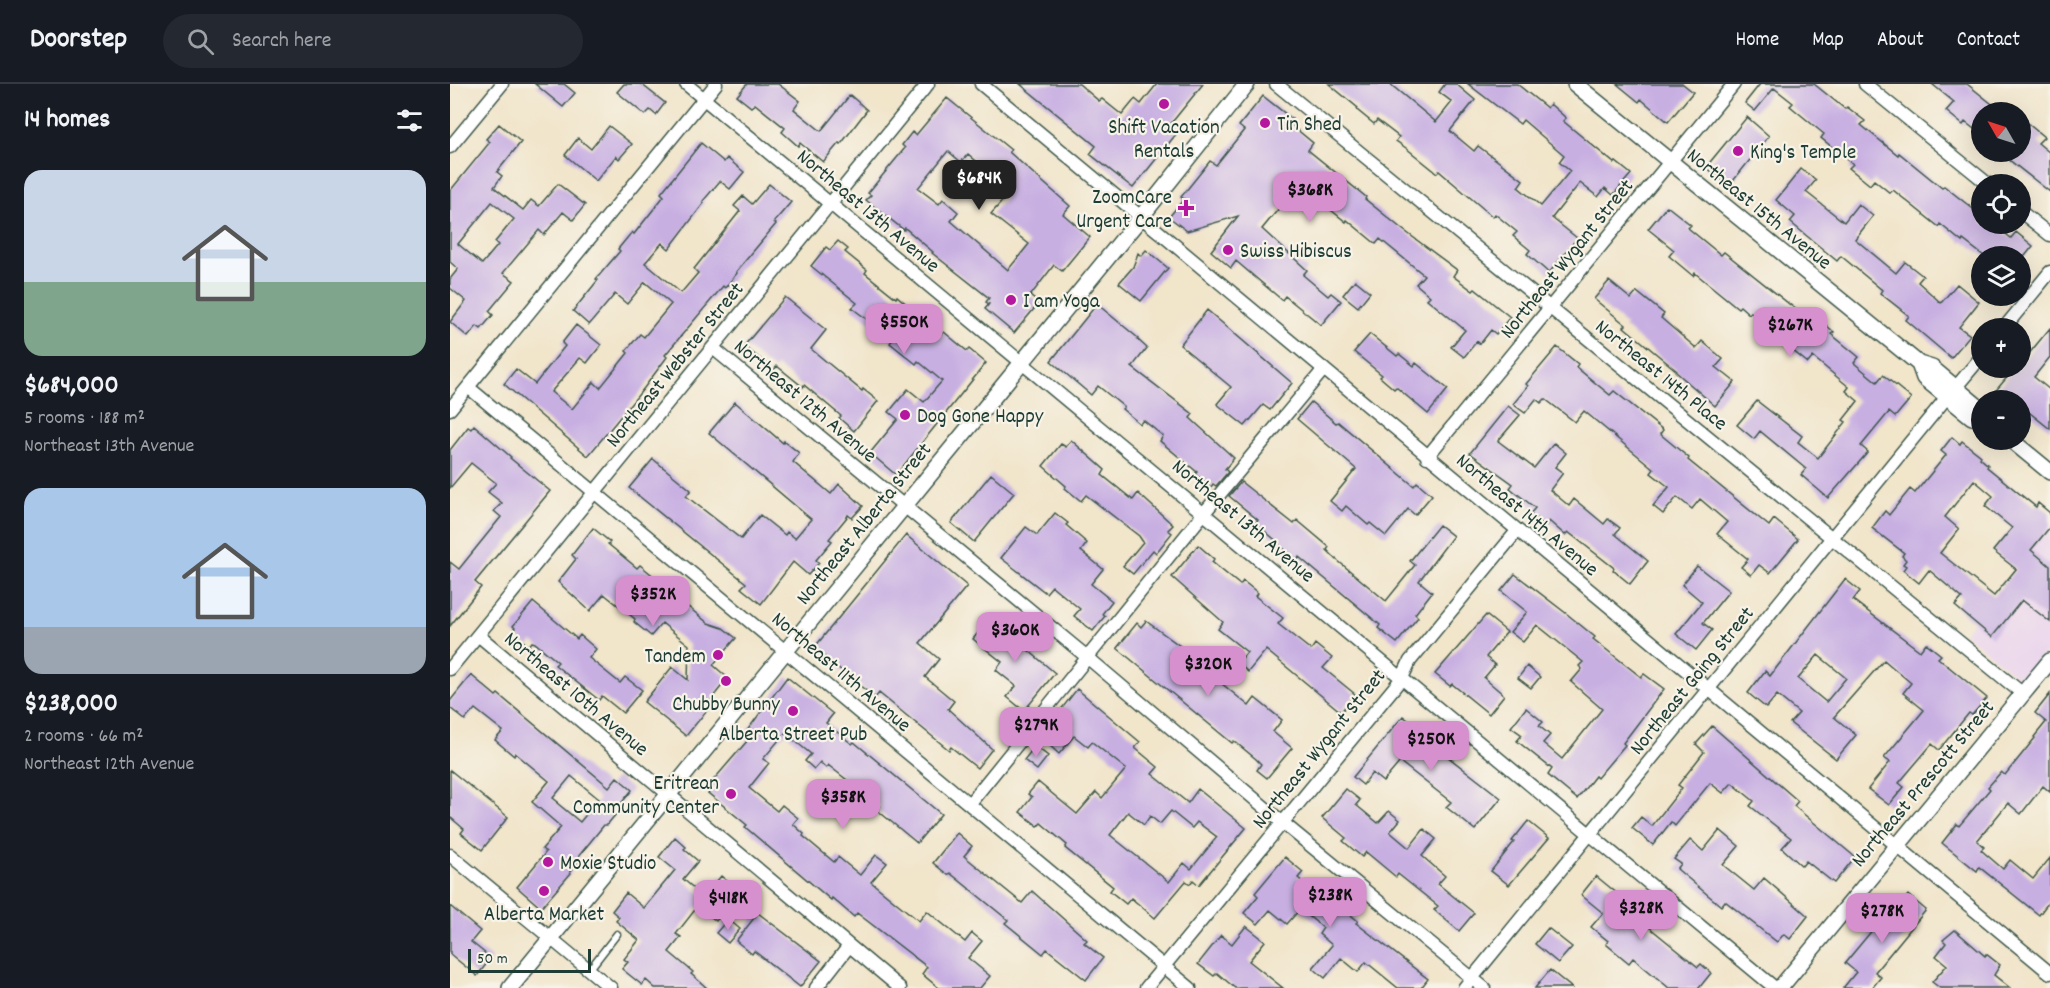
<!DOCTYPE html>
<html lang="en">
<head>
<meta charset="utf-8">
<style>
  :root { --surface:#171b24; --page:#242831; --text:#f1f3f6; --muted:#9ea1a6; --line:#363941; --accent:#d690ce }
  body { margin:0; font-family:Dekko,sans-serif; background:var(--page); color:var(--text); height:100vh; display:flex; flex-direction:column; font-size:22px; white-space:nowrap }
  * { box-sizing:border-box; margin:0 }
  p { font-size:20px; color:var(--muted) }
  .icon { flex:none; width:33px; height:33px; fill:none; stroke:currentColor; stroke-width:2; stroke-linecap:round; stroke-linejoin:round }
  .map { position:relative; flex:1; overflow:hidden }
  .details { display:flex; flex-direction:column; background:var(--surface); width:450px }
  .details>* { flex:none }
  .needle { width:39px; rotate:309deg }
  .tools { position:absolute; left:1521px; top:18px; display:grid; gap:12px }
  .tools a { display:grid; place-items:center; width:60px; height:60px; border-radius:50%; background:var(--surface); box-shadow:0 6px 24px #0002; font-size:30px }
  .scale { position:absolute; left:18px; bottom:15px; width:123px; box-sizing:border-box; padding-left:6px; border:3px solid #1f3d34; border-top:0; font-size:16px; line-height:21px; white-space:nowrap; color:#1f3d34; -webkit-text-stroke:4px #f7f3e8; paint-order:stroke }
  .price { position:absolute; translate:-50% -51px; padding:0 14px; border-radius:12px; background:var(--accent); color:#111; font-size:20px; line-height:39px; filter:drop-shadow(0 2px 3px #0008) }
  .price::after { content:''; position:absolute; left:50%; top:36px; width:18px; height:14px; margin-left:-9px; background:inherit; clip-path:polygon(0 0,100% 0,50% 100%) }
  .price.active { background:#222; color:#fff }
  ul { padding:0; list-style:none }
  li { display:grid; align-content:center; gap:12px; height:318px; padding:0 24px }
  li span { display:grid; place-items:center; height:186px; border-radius:18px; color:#555 }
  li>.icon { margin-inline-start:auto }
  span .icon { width:108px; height:108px; fill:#fffc; stroke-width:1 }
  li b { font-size:26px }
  h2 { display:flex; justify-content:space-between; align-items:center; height:72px; padding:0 24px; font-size:26px }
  header { display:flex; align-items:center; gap:36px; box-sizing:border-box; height:84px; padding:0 30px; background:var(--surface); border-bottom:2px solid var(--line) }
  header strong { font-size:28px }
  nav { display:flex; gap:33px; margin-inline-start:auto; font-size:21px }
  .search { width:420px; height:54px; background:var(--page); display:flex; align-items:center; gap:15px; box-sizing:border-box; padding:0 21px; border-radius:33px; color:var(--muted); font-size:22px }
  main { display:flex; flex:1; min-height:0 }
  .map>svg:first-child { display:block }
</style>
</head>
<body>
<header>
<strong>Doorstep</strong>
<div class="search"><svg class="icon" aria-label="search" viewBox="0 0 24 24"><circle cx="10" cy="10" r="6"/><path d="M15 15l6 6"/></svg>Search here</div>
<nav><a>Home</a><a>Map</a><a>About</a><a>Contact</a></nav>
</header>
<main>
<section class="details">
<h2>14 homes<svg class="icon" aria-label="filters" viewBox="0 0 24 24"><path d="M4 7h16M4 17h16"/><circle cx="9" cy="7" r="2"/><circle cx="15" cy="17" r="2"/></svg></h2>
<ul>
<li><span style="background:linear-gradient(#c9d6e8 60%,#7fa58c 0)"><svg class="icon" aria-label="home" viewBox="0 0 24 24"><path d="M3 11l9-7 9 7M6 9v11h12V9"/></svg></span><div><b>$684,000</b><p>5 rooms · 188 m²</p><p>Northeast 13th Avenue</p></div></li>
<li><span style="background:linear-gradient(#a9c7e8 75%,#9aa5b1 0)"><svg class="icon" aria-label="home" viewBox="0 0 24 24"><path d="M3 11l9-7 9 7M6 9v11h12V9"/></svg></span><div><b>$238,000</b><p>2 rooms · 66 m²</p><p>Northeast 12th Avenue</p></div></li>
</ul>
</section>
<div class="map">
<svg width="1600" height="904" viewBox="0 0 1600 904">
  <rect width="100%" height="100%" fill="#f7f3e8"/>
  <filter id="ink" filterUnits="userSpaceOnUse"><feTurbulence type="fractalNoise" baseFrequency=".0167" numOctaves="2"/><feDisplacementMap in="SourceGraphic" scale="12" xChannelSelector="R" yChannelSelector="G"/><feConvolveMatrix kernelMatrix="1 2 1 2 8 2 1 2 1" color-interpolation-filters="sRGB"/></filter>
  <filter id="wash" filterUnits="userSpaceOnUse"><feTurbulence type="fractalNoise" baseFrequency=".008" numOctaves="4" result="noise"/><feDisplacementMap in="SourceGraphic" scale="24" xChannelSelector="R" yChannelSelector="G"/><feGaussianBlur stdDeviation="1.35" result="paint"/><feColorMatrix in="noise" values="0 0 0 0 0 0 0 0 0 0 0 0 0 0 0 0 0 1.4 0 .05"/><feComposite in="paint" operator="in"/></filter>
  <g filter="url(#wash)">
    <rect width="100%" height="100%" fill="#f1e5ca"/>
    <path fill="#e9d1ed" d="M1600,443V563L1572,597L1514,549Z"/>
    <g id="blocks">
      <path fill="#c7afe2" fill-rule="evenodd" d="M85,0H114L125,9L113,23Z
        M174,0H191L215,19L206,31L200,26L195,31L167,8Z
        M297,0H328L350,17L344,25L371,47L400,11L417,26L391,60L389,59L373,78L350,59L348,62L332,48L335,44L305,20L301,23L287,12Z
        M570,0H629L649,17L652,15L672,31L685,15L691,20L707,0H753L719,42L727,49L683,104L640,70L646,62Z
        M879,0H940L986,38L1002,18L989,8L995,0H1006L1025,16L1000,47L1024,67L1028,62L1073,96L1068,103L1091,122L1120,87L1109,78L1114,71L1073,36L1070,40L1018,0H1067L1097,24L1100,20L1116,34L1113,37L1164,79L1166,78L1181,90L1163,111L1155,104L1148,113L1130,99L1117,115L1102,134L1127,154L1099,189L1077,170L1080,166L1063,152L1067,148L1045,130L1043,133L989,87L987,89L956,64L946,57L949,53L927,36L924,40L907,26L908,24Z
        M1167,0H1233L1243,8L1218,38L1191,15L1189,18Z
        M1310,0H1364L1395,25L1397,23L1415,37L1411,41L1448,71L1449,69L1492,104L1494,102L1532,132V140H1543L1561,154L1566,148L1583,162L1575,172H1534L1513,156L1512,158L1490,140L1489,143L1443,106L1440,109L1424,96L1420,101L1399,84L1403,80L1371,54L1374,50L1340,22L1343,19L1324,4L1305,27L1295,19Z
        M1482,0H1517L1552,28H1532V51L1515,38L1513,41L1496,27L1504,18Z
        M813,12L842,35L839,39L863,59L858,66L916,113L915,115L952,145L1007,186L1003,192L1023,207L1025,205L1060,233L1046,250L1041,246L1030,260L1027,257L1014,273L1001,263L1015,246L977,215L980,212L966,200L974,191L930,155L926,160L897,136L896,138L881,126L882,124L857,103L841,122L835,117L812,145L857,186L853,191L878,212L881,209L891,217L871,241L835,212L832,216L786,177L781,184L761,167L788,132L737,147L719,133L734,115L731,113L760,77L766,81L794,46L789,42Z
        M497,14L561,66L559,68L620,122L613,130L640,153L612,187L604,181L580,212L589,219L564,249L535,225L539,220L536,218L539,214L482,169L483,168L455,144L454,146L416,116L421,111L418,109L455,64L452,61L462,48L466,51ZM498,67L511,78L518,70L546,94L540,102L555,114L541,130L579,160L558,186L501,137L508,128L493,115L489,120L468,104Z
        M1297,33L1319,52L1279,102L1256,83Z
        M1570,33L1594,53L1588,59L1600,69V108L1549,68H1570Z
        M49,40L71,58L47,88L52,92L44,103L73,126L81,116L89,122L108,100L135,121L123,136L113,128L94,151L89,146L53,189L64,197L39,227L43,231L31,245L27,242L18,253L0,238L16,217L0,204V195L8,185L0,178V107L40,58L36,55ZM42,118L64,135L45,158L48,161L32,180L8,160Z
        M159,42L182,60L169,75L166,72L146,97L115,71L128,54L141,65Z
        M251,59L274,78L277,74L294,88L280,105L270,97L253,117L254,119L219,165L212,159L195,179L231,209L248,189L244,185L290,127L284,122L293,112L302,120L319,100L341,118L324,138L326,140L286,188L287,189L275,204L273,202L215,271L217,273L194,304L138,372L54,300L66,285L85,300L115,262L112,259L126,241L151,261L137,279L130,274L101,308L122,325L144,298L150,304L178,269L176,267L190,250L194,253L221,220L195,198L177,220L165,210L139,241L123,227L148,196L146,195L170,167L168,165L182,148L184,150L214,112L211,109Z
        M1351,85L1366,96L1356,108L1394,138L1408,120L1423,132L1405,155L1446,189L1455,178L1473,192L1468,198L1491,219L1507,200L1529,218L1509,243L1520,251L1501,274L1456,236L1459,232L1430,209L1432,206L1391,172L1387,177L1340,138L1345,132L1326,116Z
        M1217,122L1241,141L1238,144L1271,171L1274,168L1363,239L1367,234L1384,248L1381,250L1409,273L1404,279L1427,298L1433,291L1461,314L1445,333L1439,328L1411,362L1418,368L1378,414L1351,391L1356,385L1310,347L1304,355L1287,341L1307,317L1352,352L1348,358L1368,374L1396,338L1393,336L1408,317L1396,307L1399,303L1363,273L1358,279L1342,266L1344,263L1301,228L1299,230L1290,222L1288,224L1245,189L1243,192L1219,172L1224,166L1198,145Z
        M388,157L398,165L395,168L417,186L415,189L446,214L447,212L492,250L494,248L517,267L519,265L536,279L446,391L420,369L448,335L439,328L458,305L474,318L492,297L468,277L466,280L440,259L443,255L402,224L407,219L361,182L376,163L380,166Z
        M696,166L718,184L691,217L669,199L683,183L688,169L691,172Z
        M905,196L920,208L908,223L893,211Z
        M1159,197L1181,215L1187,208L1214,230L1211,234L1246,264L1252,257L1273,275L1266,283L1285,298L1265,322L1226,288L1227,287L1174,243L1176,241L1144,215Z
        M335,213L376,246L361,265L412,307L413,305L428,317L404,347L389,334L391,332L354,301L353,303L327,282L324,286L294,262Z
        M647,220L688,254L687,255L697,264L682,283L743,330L740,334L784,374L775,385L778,388L766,402L763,400L761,403L745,390L747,388L710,357L713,352L693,336L690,340L672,325L674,323L648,302L641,311L601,277Z
        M757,226L842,299L820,326L813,321L795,342L767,320L781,303L730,261Z
        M1600,244V273L1584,293L1600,306V345L1570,321V316H1549L1542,311L1565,284H1570V277H1573Z
        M920,250L947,272L949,270L964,282L966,279L998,305L978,330L946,303L944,305L930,293L932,291L904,268Z
        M1107,263L1128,280L1126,283L1160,311L1164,307L1213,346L1210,350L1239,374L1238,376L1319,442L1324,435L1348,455L1320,489L1309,481L1301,491L1291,483L1298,475L1267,450L1277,438L1250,415L1242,425L1227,413L1213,430L1203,422L1219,403L1201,389L1204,385L1134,327L1125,338L1095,315L1091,319L1086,315L1075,329L1063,320L1078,302L1076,300Z
        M285,318L333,359L334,357L349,369L343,378L381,410L389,400L413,422L402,434L398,431L397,433L379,455L382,457L366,476L369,479L358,491L343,478L311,520L291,504L296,499L179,404L203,375L241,406L236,412L291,455L310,431L335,451L337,448L345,454L361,435L259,349Z
        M861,318L886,339L888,338L964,402L967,398L982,411L965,431L958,425L936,452L920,439L918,441L896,422L892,427L880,417L906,385L847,335Z
        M1058,322L1070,331L1048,357L1084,384L1104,359L1116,369L1105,383L1113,389L1100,406L1119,422L1124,415L1154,440L1158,435L1170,444L1165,450L1198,477L1180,500L1163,486L1164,484L1118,448L1115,451L1099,437L1095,442L1080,430L1085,424L1060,404L1063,400L1020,369Z
        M24,341L61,373L60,374L100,407L25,498L31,503L0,542V478L9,485L51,433L44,427L52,419L38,408L46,399L21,379L0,404V366L18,343L21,345Z
        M1502,353L1510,360L1512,357L1531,372L1530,374L1538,381L1537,383L1586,423L1588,419L1600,429V443L1581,466L1600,482V538L1572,516L1542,553L1505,522L1512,514L1479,486L1469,499L1453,486L1456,482L1453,480L1456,476L1452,472L1454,469L1422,444L1435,427L1439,431L1460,405L1465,409L1496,371L1491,367ZM1524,396L1543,412L1535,422L1562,444L1543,467L1566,485L1544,512L1490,469L1509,445L1495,433Z
        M621,356L655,386L652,391L683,416L688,409L723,441L718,446L722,449L706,469L703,466L683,490L673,482L693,458L689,452L636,411L631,417L615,404L616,402L593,382L611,360L616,363Z
        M541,390L564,409L524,458L501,439Z
        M791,398L844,440L847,436L879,463L877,466L887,476L936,517L965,481L960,477L989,441L1003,452L969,497L982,508L965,530L968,533L947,559L928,544L930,541L849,473L847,476L828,460L829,459L805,439L808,436L779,412Z
        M605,429L618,439L616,441L637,459L631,467L653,485L641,500L662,517L652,530L655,532L643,547L624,532L630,525L602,502L596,509L551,474L576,443L587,451Z
        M143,444L160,458L158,460L187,484L190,481L206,494L200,501L232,527L237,522L258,539L273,544L286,554L263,581L278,594L255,623L258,625L236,652L194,618L222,583L238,596L239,561L212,539L201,552L184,538L185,535L154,510L140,527L108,498L126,475L122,471Z
        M456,451L517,502L470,559L489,575L475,593L504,617L498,625L542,665L527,684L501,663L499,666L429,609L425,614L364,564Z
        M748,461L764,475L762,478L790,501L793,497L808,509L805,512L833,534L828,540L861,566L865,560L882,574L873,584L905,610L891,628L816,566L798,588L788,579L797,568L768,545L773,538L722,493Z
        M1247,482L1279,507L1253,539L1262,546L1246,566L1226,550L1252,518L1232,501Z
        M1065,490L1117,530L1145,553L1143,555L1191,593L1194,590L1214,605L1173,659L1175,661L1147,694L1145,692L1127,715L1098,691L1102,685L1067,657L1072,651L1061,643L1076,624L1093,638L1089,642L1100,651L1093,659L1112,675L1152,625L1121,598L1132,585L1129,582L1133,578L1087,541L1073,558L1060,548L1077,528L1051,507Z
        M1395,495L1410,507L1403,516L1470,567L1476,559L1491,571L1488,574L1537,614L1522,631L1519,629L1489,666L1482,660L1449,699L1454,703L1439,721L1418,705L1440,678L1434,674L1474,626L1453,609L1461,599L1434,576L1384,633L1406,651L1386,675L1340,639L1349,629L1327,611L1316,624L1298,609L1315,587L1320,592ZM1368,571L1396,594L1376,618L1348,595Z
        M83,518L127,555L130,551L146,565L139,574L170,599L175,593L192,606L173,629L152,612L149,616L105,581L108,578L85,559L82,558L79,562L62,548L65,544L63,542Z
        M1036,531L1057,548L1036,573L1045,581L1034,594L1054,611L1039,630L1002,600L1000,602L985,590Z
        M542,532L560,547L558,549L605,589L574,627L557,613L566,602L546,586L552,578L523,555Z
        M696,537L730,562L725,568L753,591L755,589L762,595L765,594L799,622L805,614L832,636L823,648L842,664L817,694L807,686L811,680L806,675L784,657L782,659L667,564L687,539L691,543Z
        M1077,582L1090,593L1081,604L1068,594Z
        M21,591L46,612L48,610L159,703L167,693L182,706L165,727L166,730L161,736L157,741H154L128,773L130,775L120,788L121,789L91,824L67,803L96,768L92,765L111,743L82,718L99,697L65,669L64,672L45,656L53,647L25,625L15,636L0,624V617ZM121,692L149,715L130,738L107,719L108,718L103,714Z
        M337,593L383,630L376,639L402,660L404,658L491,730L467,759L427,726L430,722L378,681L376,684L370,678L364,685L355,677L361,670L335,649L313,675L319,679L299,704L327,727L332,721L348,734L343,740L354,750L353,752L384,778L388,773L410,791L426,771L437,779L421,798L469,837L477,827L515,858L522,849L532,857L518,874L540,892L530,904H489L472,890L477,883L407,829L404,833L382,814L381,816L295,743L297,741L258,709L263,702L260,700L298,656L293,652Z
        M627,605L690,658L685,664L708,683L702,690L738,719L748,705L796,744L749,801L743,796L740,800L736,797L705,834L681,814L676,820L660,807L663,803L615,764L617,761L591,739L588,742L570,728L582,713L578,710L588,698L627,730L646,708L652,714L676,685L642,658L638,663L624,652L609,670L597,659L614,638L606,632ZM721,727L742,744L747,738L767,753L741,785L734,779L719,798L660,751L678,728L694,741L700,732L710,740Z
        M1600,610V708L1593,702L1571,730L1558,719L1527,757L1534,763L1531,766L1553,785L1560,776L1583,795L1600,774V816L1589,831L1529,783L1527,787L1492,759L1507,740L1509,742L1540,705L1538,703L1551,688L1555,691L1585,654L1584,653L1596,638L1585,629Z
        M953,632L973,648L971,652L1051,714L1025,746L996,723L1001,718L950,678L933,698L922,689L913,701L903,693Z
        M1262,642L1348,717L1344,722L1405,773L1384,799L1356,777L1352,782L1332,764L1341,754L1300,722L1304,717L1282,699L1273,709L1260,699L1225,742L1221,738L1203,761L1182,744L1191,733L1202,742L1232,704L1228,701L1254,668L1246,660Z
        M585,662L598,672L587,686L574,676Z
        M0,686L58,733L32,766L11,749L14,745L0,733Z
        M896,705L910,716L906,721L928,739L939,727L950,736L940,748L959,764L974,745L986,755L972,772L995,792L988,800L1024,829L1009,847L984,826L988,822L948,790L946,793L916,768L912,773L893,757L896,754L872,734Z
        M1078,737L1099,754L1059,801L1041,787L1064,758L1062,757Z
        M1270,746L1289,762L1273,781L1304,806L1314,794L1358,832L1340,855L1334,850L1327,858L1275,817L1271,822L1227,785L1231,780L1224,775L1240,756L1253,767Z
        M507,749L522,762L514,772L572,819L582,807L637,856L634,859L653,874L636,896L597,865L593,870L555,839L558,836L500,789L498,791L483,779Z
        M225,753L236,763L234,765L248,777L233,795L254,813L271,792L282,801L277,806L285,813L266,837L248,822L226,850L231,853L219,868L243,888L241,890L257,904H205L196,896L192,901L172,885L178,878L174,875L189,856L166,837L169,833L162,827L176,809L194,824L225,786L209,773Z
        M835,773L853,788L848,794L888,827L891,823L908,837L906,839L978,895L971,904H948L916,878L908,888L891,874L875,894L863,884L882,861L869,850L873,844L850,825L837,840L820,826L808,840L794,829L808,812L805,809Z
        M1146,792L1174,815L1171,819L1205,848L1248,883L1251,880L1261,889L1249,904H1219L1183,874L1179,879L1156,860L1158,857L1141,843L1153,829L1131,811Z
        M1458,811L1476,826L1425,888L1431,893L1422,904H1393L1406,888L1395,879L1429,838L1433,841Z
        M0,822L30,847L21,858L41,874L27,892L0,870Z
        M308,829L371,877L350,903L304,867L302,870L286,857Z
        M278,835L290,845L278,859L266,849Z
        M796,842L815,857L799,877L833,904H785L767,889L764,892L748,880L771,851L782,860Z
        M1098,844L1122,863L1108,879L1085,860Z
        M1505,846L1535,872L1536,870L1550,881L1544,891L1560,904H1490L1482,898L1497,881L1486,872L1496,859L1493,856Z
        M1100,886L1122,904H1085Z"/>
    </g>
  </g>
  <g filter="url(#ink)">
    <use href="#blocks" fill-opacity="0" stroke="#3e564a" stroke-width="1.5"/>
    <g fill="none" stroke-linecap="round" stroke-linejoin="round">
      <g stroke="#3e564a" stroke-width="9">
        <path id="service" d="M139,886L167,850"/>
      </g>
      <g stroke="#3e564a" stroke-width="15">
        <path id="minor" d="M236,0L1325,904
          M531,0L1600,889
          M826,0L1573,610
          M1415,0L1538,100
          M0,63L52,0
          M1570,127L1600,151
          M1554,244L1600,188
          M263,264L637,573L833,739L1034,904
          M18,303L740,904
          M1506,303L1532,272
          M0,325L266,0
          M977,373L1284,0
          M28,551L450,904
          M0,585L478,0
          M520,719L754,429L874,285
          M0,771L161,904
          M366,904L399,862
          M696,904L952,594L960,577L1067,447
          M1014,904L1497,313"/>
      </g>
      <g stroke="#3e564a" stroke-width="18">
        <path id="tertiary" d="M1125,0L1469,280L1482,284L1532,326
          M1469,280L1474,294L1522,333L1532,334
          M1561,356L1600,388
          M60,904L691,133L797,0
          M1330,904L1600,577"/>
      </g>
      <use href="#service" stroke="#fff" stroke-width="6"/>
      <use href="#minor" stroke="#fff" stroke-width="12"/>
      <use href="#tertiary" stroke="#fff" stroke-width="15"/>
    </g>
  </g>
  <g fill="#b5179e" stroke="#f7f3e8" stroke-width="2">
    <circle cx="714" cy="20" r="6"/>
    <circle cx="815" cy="39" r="6"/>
    <circle cx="1288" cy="67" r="6"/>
    <path d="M733 115h6v6h6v6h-6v6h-6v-6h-6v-6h6z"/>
    <circle cx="778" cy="166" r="6"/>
    <circle cx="561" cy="216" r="6"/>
    <circle cx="455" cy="331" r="6"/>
    <circle cx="268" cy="571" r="6"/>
    <circle cx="276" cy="597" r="6"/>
    <circle cx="343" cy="627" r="6"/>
    <circle cx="281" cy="710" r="6"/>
    <circle cx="98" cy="778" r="6"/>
    <circle cx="94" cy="807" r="6"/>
  </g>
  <g text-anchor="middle" stroke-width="4.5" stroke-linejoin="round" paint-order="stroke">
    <g font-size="21" fill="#1f3d34" stroke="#f7f3e8" text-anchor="start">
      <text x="827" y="46">Tin Shed</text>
      <text x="714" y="49" text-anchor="middle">Shift Vacation<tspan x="714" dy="24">Rentals</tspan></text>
      <text x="1300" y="74">King's Temple</text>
      <text x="722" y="119" text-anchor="end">ZoomCare<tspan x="722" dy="24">Urgent Care</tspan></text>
      <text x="790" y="173">Swiss Hibiscus</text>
      <text x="573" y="223">I am Yoga</text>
      <text x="467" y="338">Dog Gone Happy</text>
      <text x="256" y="578" text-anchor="end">Tandem</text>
      <text x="276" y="626" text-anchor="middle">Chubby Bunny</text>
      <text x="343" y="656" text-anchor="middle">Alberta Street Pub</text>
      <text x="269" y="705" text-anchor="end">Eritrean<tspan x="269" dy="24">Community Center</tspan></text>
      <text x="110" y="785">Moxie Studio</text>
      <text x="94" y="836" text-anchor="middle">Alberta Market</text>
    </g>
    <g font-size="21" fill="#1f3d34" stroke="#f7f3e8">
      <text transform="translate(1310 124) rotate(39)" y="7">Northeast 15th Avenue</text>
      <text transform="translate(419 126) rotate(40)" y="7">Northeast 13th Avenue</text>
      <text transform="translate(1116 174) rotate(-51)" y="7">Northeast Wygant Street</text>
      <text transform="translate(224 280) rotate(-51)" y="7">Northeast Webster Street</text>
      <text transform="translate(1212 290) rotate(39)" y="7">Northeast 14th Place</text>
      <text transform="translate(356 316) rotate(40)" y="7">Northeast 12th Avenue</text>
      <text transform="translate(1078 430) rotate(40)" y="7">Northeast 14th Avenue</text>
      <text transform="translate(794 436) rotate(40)" y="7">Northeast 13th Avenue</text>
      <text transform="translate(413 439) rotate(-51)" y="7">Northeast Alberta Street</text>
      <text transform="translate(392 587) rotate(40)" y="7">Northeast 11th Avenue</text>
      <text transform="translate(1241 596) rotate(-51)" y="7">Northeast Going Street</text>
      <text transform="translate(127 609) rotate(40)" y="7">Northeast 10th Avenue</text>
      <text transform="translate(868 664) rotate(-51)" y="7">Northeast Wygant Street</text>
      <text transform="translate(1472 699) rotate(-50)" y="7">Northeast Prescott Street</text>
    </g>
  </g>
</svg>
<div class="tools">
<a><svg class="needle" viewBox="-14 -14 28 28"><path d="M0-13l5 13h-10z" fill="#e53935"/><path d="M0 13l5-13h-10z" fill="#9ea1a6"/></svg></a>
<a><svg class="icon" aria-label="locate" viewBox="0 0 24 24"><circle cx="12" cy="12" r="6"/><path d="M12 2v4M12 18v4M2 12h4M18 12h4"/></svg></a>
<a><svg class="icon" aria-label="layers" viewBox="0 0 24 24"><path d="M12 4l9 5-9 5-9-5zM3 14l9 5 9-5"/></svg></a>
<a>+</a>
<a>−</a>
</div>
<div class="scale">50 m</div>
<b class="price active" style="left:529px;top:127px">$684K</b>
<b class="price" style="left:860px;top:139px">$368K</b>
<b class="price" style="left:454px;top:271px">$550K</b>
<b class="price" style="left:1340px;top:274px">$267K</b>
<b class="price" style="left:203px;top:543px">$352K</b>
<b class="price" style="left:565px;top:579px">$360K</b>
<b class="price" style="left:758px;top:613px">$320K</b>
<b class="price" style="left:586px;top:674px">$279K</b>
<b class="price" style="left:981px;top:688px">$250K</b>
<b class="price" style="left:393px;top:746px">$358K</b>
<b class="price" style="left:880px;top:844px">$238K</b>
<b class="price" style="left:278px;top:847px">$418K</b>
<b class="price" style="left:1191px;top:857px">$328K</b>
<b class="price" style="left:1432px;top:860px">$278K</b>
</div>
</main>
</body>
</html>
